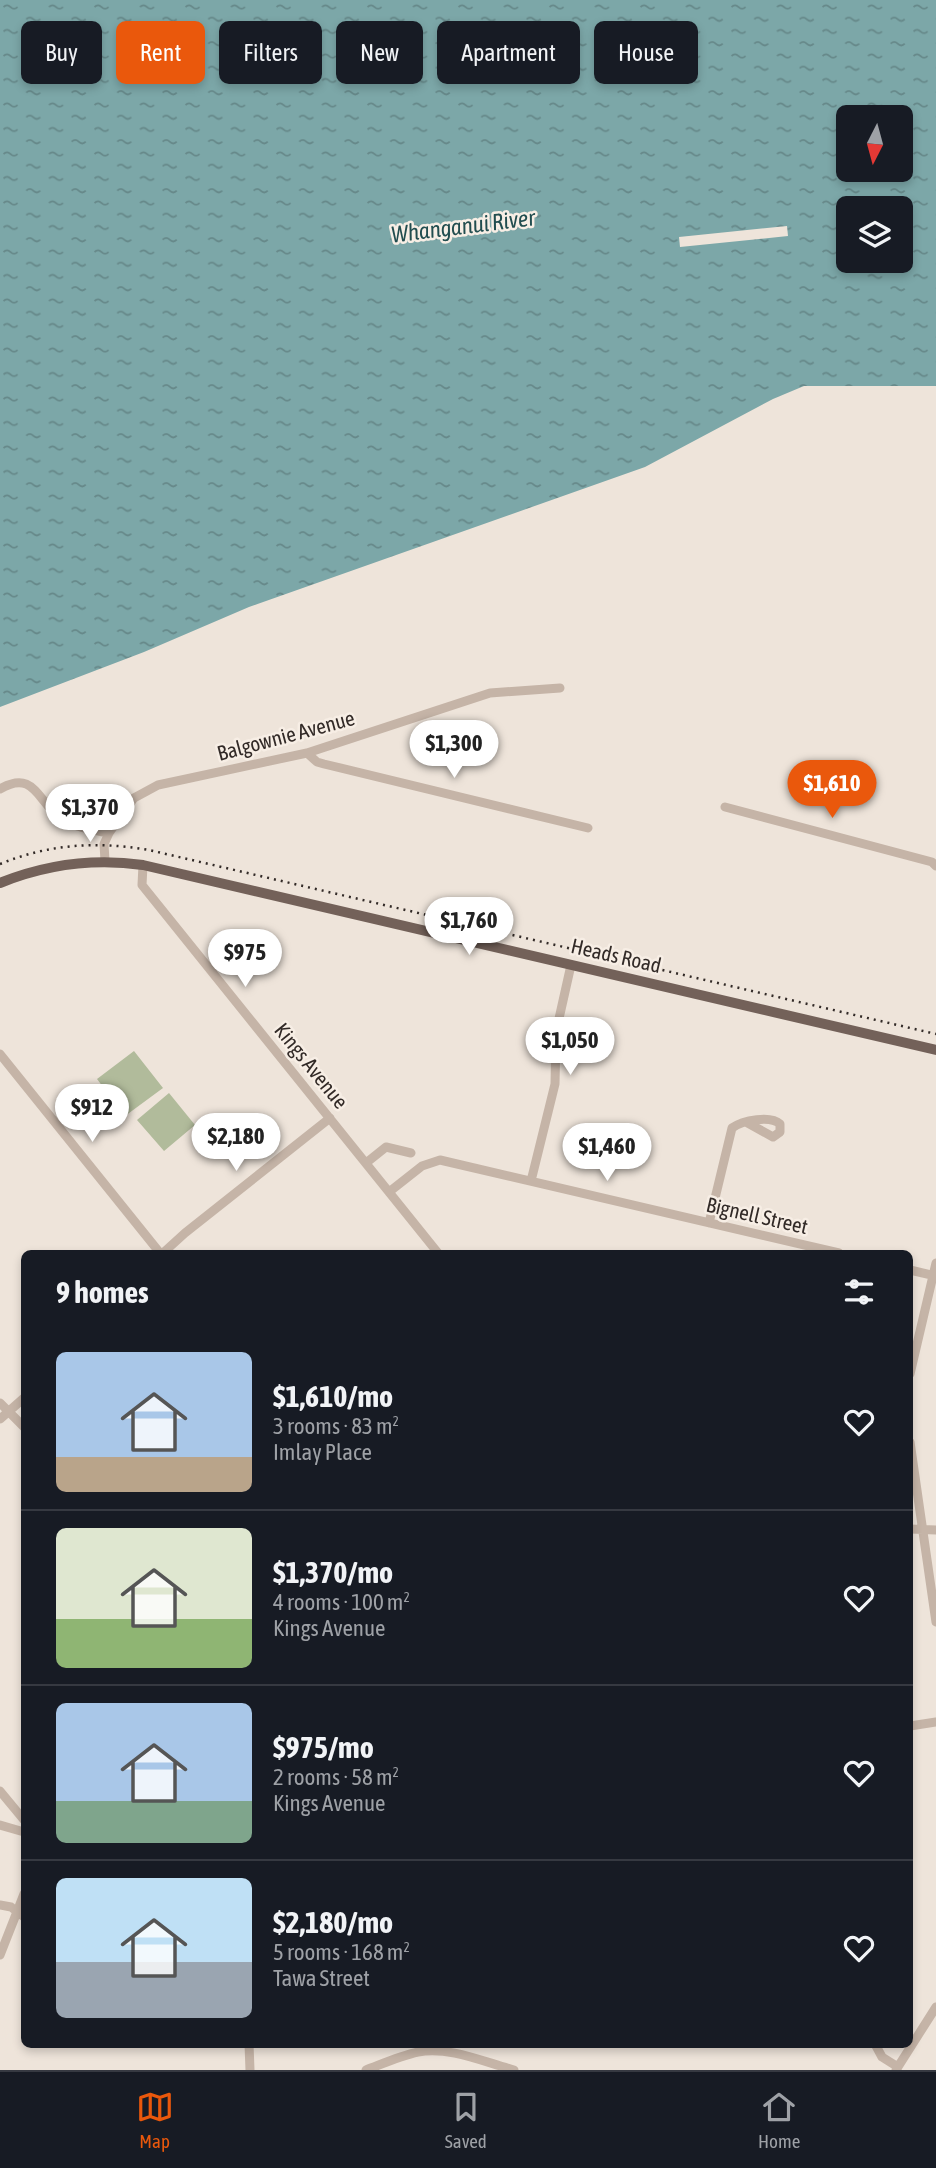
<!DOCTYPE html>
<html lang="en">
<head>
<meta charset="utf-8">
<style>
  :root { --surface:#171b24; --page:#242831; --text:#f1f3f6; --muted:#9ea1a6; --line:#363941; --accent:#ea580c }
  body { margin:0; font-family:"Asap Condensed",sans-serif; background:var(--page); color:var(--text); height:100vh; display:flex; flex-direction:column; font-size:26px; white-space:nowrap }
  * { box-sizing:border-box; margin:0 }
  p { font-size:23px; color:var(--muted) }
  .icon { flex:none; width:38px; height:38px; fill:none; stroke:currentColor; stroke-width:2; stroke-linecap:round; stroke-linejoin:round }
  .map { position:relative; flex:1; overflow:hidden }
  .side { position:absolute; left:21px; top:1250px; width:892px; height:798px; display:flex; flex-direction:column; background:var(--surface); border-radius:10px; box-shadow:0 4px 10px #0003 }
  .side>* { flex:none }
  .top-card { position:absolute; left:21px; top:21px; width:894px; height:63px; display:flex; gap:14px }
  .needle { width:46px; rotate:186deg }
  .controls { position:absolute; left:836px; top:105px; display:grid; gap:14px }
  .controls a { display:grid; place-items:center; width:77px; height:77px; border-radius:10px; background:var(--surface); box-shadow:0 4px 10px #0003; font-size:35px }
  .price { position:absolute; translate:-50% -60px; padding:0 16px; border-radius:24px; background:#fff; color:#222; font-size:23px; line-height:46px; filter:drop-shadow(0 2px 4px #0008) }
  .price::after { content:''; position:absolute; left:50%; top:42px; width:21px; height:16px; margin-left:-10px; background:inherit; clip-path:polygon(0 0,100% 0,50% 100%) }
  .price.current { background:var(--accent); color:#fff }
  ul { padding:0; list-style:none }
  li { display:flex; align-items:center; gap:21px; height:175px; padding:0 35px }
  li+li { border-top:2px solid var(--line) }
  li span { display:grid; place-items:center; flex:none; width:196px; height:140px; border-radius:10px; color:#555 }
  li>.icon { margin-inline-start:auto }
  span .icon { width:84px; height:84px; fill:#fffc; stroke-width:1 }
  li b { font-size:30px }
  h2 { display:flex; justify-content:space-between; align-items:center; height:84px; padding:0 35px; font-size:30px }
  .chip { padding:0 24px; border-radius:10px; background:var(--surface); box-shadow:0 4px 10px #0003; font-size:24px; line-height:63px }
  .chip.current { background:var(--accent); color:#fff }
  .dock { display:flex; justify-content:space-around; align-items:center; height:98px; border-top:2px solid var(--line); background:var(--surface); font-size:19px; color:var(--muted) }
  .dock a { display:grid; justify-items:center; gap:4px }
  .dock .current { color:var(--accent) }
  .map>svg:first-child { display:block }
</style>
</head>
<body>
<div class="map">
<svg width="936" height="2070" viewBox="0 0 936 2070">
  <defs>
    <pattern id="water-ripples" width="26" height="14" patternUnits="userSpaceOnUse" patternTransform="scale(1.75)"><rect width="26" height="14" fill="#7ca7a8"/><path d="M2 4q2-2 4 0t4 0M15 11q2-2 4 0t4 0" fill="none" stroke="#668889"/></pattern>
  </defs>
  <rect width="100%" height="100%" fill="#eee4da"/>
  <path fill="#b1bb9b" d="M134,1051L163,1088L125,1116L97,1079Z
    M169,1093L195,1125L164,1151L137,1120Z"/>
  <path fill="url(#water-ripples)" fill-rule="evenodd" d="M0,0H936V386H804L773,399L645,467L249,607L144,652L0,707ZM849,117H901V170H849ZM849,208H901V261H849Z"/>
  <path fill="#eee4da" d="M787,226L788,236L680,247L679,237Z"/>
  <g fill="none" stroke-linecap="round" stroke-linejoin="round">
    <path stroke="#c5b4a7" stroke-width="9" d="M307,753L317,762L324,764L588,828
      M0,789C35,769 37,802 61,818C76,828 92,830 109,833
      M725,807L932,862L936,866
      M105,861L104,844L109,833L134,798L158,785L307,753L490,693L560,688
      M143,865L142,885L438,1253
      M0,1054L160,1253
      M366,1163L386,1147L411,1153
      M531,1181L555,1084L556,1032L571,965
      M389,1192L422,1166L440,1160L839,1253
      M709,1223L732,1128C743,1120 771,1115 780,1124V1132L773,1137L746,1122
      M163,1253L185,1233L330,1118
      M910,1270L936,1276
      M910,1374L936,1263
      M0,1403L24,1427
      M0,1419L24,1398
      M910,1442L936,1622
      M910,1529L936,1530
      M910,1726L936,1722
      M0,1791L24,1820
      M0,1825L24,1832
      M0,1905L11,1907L24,1917
      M0,1955L24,1894
      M249,2044L250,2070
      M875,2044L882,2057L898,2067
      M366,2070C382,2064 400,2056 418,2052C449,2046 484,2062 514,2070
      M896,2070L936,2007"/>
    <path stroke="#736159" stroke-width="10" d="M0,883C47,864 93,858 143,865L936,1050"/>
    <path stroke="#322a27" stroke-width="2.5" stroke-dasharray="2 5" stroke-linecap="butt" d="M0,864C49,844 97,841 149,850L936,1034"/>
  </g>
  <g text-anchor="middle" stroke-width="5" stroke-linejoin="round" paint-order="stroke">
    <g font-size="21" fill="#322a27" stroke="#f7eee5">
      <text transform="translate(286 736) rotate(-15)" y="7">Balgownie Avenue</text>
      <text transform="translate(616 956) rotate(13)" y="7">Heads Road</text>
      <text transform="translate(311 1066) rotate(51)" y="7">Kings Avenue</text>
      <text transform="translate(757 1216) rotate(13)" y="7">Bignell Street</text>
    </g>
    <g font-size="23" font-style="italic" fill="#214d4f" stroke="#f7eee5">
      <text transform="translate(463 226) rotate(-7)" y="8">Whanganui River</text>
    </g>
  </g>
</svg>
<div class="controls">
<a><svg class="needle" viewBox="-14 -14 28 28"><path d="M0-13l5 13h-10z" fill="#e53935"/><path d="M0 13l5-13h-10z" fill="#9ea1a6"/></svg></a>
<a><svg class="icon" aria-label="layers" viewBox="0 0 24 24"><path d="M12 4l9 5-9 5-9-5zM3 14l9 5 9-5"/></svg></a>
</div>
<b class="price" style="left:454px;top:780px">$1,300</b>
<b class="price current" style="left:832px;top:820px">$1,610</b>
<b class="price" style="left:90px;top:844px">$1,370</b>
<b class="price" style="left:469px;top:957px">$1,760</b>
<b class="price" style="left:245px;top:989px">$975</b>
<b class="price" style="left:570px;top:1077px">$1,050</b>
<b class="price" style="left:92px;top:1144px">$912</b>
<b class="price" style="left:236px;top:1173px">$2,180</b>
<b class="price" style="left:607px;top:1183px">$1,460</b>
<div class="top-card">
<a class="chip">Buy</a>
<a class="chip current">Rent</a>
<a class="chip">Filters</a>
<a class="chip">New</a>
<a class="chip">Apartment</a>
<a class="chip">House</a>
</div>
<section class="side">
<h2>9 homes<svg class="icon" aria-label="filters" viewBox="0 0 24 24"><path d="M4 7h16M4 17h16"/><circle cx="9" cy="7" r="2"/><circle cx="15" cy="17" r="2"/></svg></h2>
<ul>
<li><span style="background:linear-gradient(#a9c7e8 75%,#b9a48a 0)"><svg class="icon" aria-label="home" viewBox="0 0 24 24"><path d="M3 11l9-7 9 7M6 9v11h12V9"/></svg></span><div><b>$1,610/mo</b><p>3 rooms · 83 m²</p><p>Imlay Place</p></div><svg class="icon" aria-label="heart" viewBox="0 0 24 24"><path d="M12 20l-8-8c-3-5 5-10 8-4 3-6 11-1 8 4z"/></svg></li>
<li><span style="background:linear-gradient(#dfe7d0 65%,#8fb573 0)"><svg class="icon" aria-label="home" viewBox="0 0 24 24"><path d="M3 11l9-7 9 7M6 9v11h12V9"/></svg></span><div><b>$1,370/mo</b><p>4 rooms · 100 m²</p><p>Kings Avenue</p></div><svg class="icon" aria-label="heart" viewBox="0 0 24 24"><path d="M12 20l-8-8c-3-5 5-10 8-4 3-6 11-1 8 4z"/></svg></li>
<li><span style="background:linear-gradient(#a9c7e8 70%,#7fa58c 0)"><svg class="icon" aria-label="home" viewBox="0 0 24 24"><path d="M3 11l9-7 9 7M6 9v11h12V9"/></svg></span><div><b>$975/mo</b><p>2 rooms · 58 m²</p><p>Kings Avenue</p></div><svg class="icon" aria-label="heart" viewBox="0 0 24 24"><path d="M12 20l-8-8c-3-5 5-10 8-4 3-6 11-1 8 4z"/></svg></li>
<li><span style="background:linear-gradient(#bfe0f5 60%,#9aa5b1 0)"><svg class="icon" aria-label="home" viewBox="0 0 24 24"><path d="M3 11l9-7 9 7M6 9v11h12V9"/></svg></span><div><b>$2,180/mo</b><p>5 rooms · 168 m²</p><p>Tawa Street</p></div><svg class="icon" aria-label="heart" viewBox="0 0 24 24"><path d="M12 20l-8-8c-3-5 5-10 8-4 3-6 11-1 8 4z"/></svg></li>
</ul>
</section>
</div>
<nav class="dock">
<a class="current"><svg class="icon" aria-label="map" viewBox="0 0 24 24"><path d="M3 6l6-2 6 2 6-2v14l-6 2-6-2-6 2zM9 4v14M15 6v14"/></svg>Map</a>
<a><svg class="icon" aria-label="saved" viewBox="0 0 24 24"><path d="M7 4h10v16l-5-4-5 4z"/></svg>Saved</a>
<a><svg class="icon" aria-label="home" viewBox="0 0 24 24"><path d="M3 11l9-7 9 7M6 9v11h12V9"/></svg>Home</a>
</nav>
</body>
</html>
